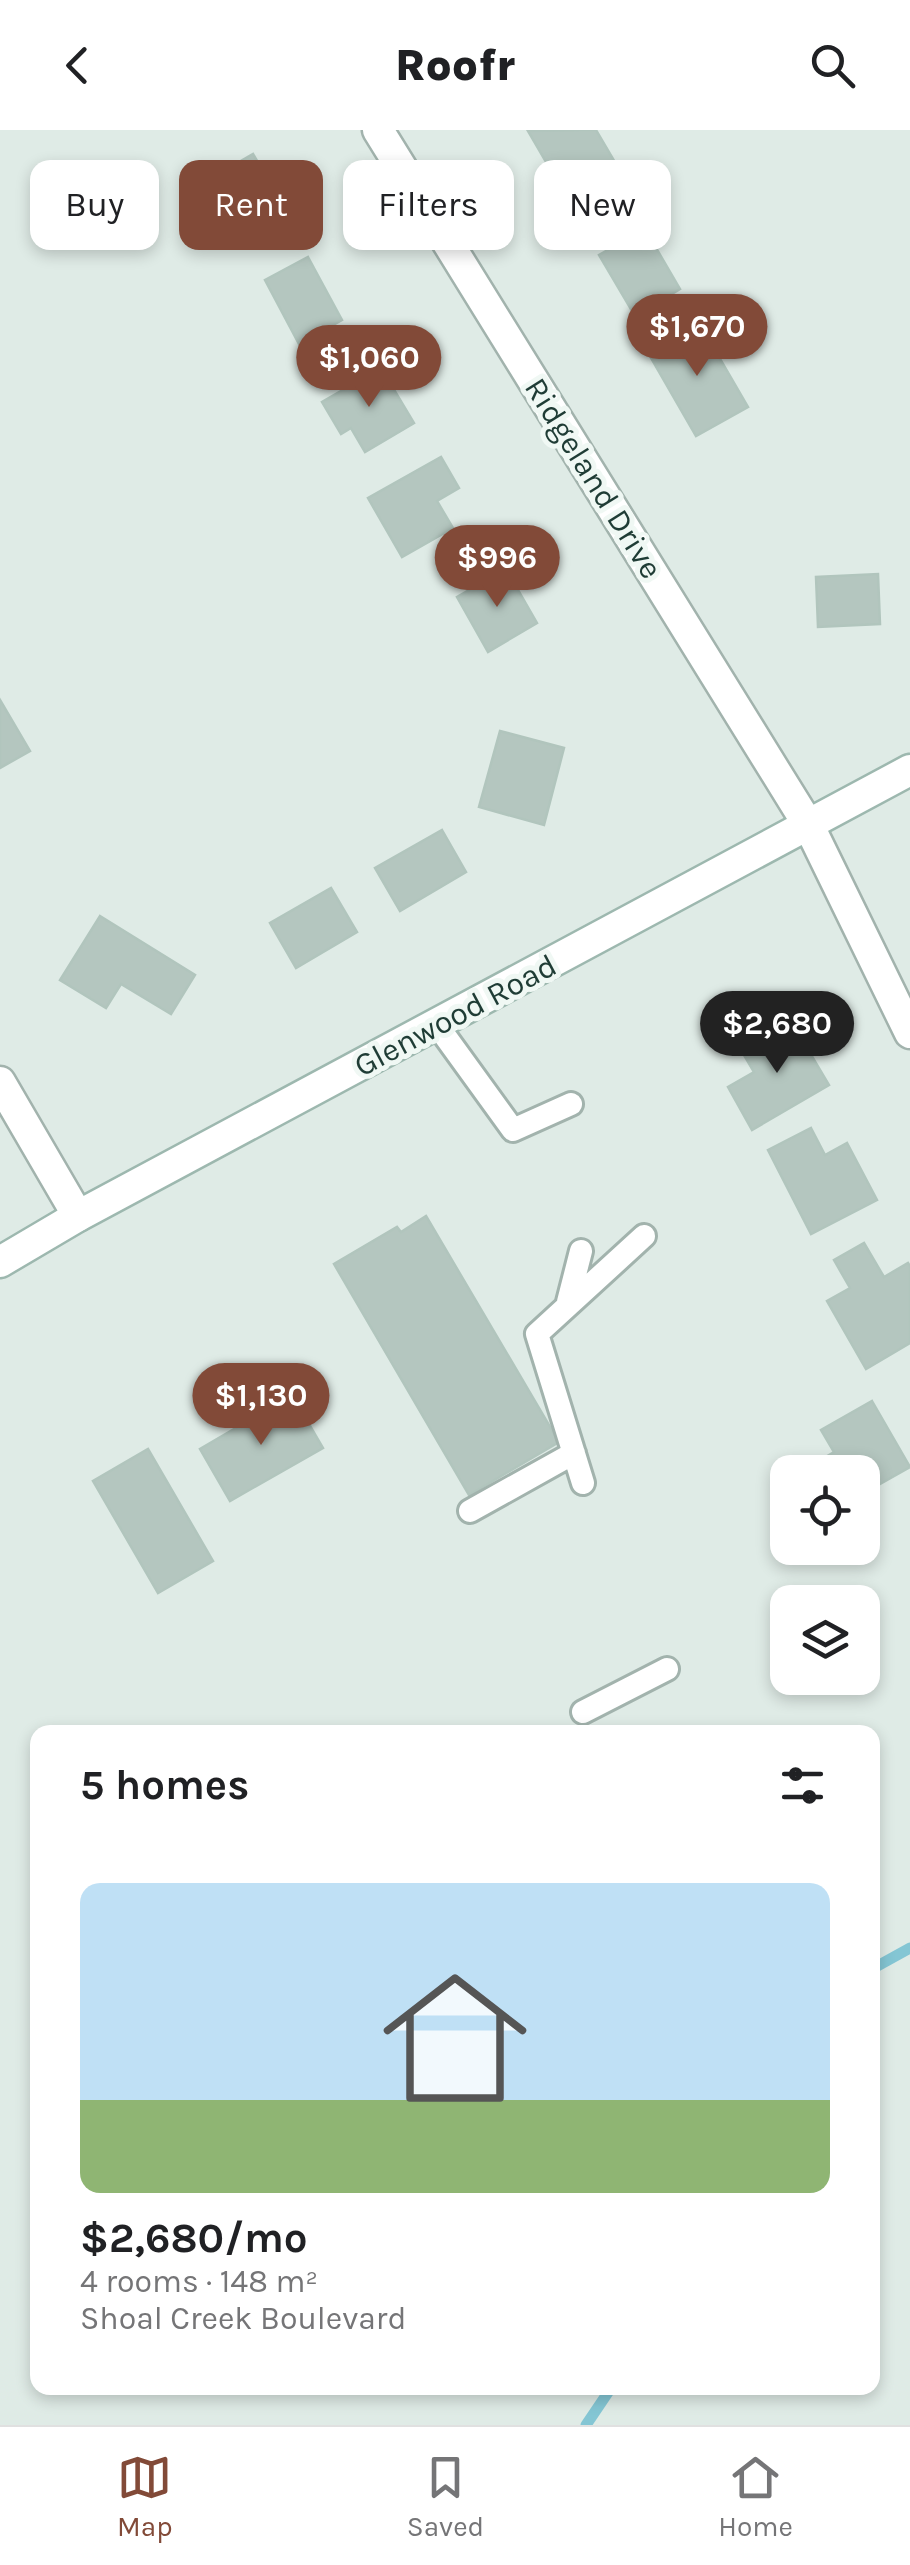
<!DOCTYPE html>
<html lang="en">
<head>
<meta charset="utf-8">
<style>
  :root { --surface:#fff; --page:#f2f2f2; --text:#202124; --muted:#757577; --line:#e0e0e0; --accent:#824a38 }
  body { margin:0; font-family:Karla,sans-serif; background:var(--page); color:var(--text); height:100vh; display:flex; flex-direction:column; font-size:38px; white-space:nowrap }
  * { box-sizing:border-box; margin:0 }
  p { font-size:32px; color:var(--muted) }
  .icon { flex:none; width:55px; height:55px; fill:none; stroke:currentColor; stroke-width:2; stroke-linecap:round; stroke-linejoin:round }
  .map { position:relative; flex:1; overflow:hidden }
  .panel { position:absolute; left:30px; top:1595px; width:850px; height:670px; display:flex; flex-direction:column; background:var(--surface); border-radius:20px; box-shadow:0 5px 15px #0003 }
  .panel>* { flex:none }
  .banner { position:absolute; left:30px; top:30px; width:850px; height:90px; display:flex; gap:20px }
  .buttons { position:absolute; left:770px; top:1325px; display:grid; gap:20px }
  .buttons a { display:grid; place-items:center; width:110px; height:110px; border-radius:20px; background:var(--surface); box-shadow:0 5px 15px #0003; font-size:50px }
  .price { position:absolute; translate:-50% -85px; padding:0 22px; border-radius:35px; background:var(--accent); color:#fff; font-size:32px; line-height:65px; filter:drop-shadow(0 2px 5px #0008) }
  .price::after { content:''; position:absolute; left:50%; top:60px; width:30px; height:22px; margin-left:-15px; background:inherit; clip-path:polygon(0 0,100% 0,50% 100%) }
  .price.current { background:#222; color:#fff }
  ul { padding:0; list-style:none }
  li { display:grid; align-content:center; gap:20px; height:530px; padding:0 50px }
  li span { display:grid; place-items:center; height:310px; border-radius:20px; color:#555 }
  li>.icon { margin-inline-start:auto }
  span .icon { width:180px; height:180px; fill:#fffc; stroke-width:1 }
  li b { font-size:42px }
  h2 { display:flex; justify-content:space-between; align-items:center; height:120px; padding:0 50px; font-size:42px }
  .pill { padding:0 35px; border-radius:20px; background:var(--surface); box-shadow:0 5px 15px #0003; font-size:35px; line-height:90px }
  .pill.current { background:var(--accent); color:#fff }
  header { display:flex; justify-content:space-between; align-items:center; height:130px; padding:0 50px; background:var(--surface); font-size:45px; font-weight:800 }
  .menu { display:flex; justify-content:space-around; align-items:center; height:140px; border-top:2px solid var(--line); background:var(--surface); font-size:28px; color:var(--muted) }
  .menu a { display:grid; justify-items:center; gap:5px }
  .menu .current { color:var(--accent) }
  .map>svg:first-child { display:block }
</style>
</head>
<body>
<header><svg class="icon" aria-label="back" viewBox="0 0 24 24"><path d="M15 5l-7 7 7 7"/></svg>Roofr<svg class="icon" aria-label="search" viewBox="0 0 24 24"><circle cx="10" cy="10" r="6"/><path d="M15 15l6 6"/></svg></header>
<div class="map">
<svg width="910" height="2295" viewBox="0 0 910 2295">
  <rect width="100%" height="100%" fill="#dfebe6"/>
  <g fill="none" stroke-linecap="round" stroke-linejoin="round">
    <path stroke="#84c6d4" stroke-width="11" d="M872,1839L910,1818
      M586,2295L611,2258"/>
  </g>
  <path fill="#b4c6bf" stroke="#b1c5bd" stroke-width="2.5" d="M596,0L626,51L574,80L528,1Z
    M253,24L281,72L236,98L208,50Z
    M645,99L680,159L635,186L599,125Z
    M308,127L342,190L299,214L265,150Z
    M698,191L748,277L696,306L647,221Z
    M381,238L414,293L365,322L351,298L341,304L322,272Z
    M441,327L459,358L437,371L453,398L402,427L368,368Z
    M506,439L537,493L488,522L457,467Z
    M878,444L880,494L818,497L816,447Z
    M0,570L30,621L0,638Z
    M500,601L564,618L544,695L479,677Z
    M442,700L466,742L400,781L375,738Z
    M331,758L357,802L296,838L270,793Z
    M100,786L195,845L171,884L121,854L106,878L60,850Z
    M791,891L829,955L752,1000L728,957L754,942L741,920Z
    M811,998L825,1025L847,1013L877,1070L811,1104L768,1020Z
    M426,1086L559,1312L469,1365L334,1134L397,1097L401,1102Z
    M864,1113L884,1147L908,1133L910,1136V1213L866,1239L827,1171L850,1158L834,1130Z
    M292,1265L323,1318L230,1371L200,1319Z
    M872,1271L910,1337L862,1364V1342H810L807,1338L834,1322L821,1300Z
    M148,1319L213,1431L158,1463L93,1351Z"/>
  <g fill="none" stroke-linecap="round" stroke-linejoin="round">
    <g stroke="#a2b3ad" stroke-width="28">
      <path id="lane" d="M437,895L513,1000L571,974
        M568,1172L581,1121
        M583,1353L537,1204L644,1106
        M470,1381L574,1323
        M583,1582L667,1539"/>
    </g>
    <g stroke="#a2b3ad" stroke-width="35">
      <path id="street" d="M378,0L809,696L910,903
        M0,952L78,1086"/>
    </g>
    <g stroke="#9db8af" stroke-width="35">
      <path id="secondary" d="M0,1132L78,1086L910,640"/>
    </g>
    <use href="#lane" stroke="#fff" stroke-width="22"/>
    <use href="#street" stroke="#fff" stroke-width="30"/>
    <use href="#secondary" stroke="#fff" stroke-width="30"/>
  </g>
  <g text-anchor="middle" stroke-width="10" stroke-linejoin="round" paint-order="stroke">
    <g font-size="32" fill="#1f3c35" stroke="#f0f8f4">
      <text transform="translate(594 348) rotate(58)" y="11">Ridgeland Drive</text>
      <text transform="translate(455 885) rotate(-28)" y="11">Glenwood Road</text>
    </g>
  </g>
</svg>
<div class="buttons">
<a><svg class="icon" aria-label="locate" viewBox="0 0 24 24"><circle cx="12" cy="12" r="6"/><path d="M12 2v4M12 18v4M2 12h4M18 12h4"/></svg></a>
<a><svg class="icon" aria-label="layers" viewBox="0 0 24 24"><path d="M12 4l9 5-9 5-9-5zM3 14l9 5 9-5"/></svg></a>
</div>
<b class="price" style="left:697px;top:249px">$1,670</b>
<b class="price" style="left:369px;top:280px">$1,060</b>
<b class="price" style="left:497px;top:480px">$996</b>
<b class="price current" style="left:777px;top:946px">$2,680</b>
<b class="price" style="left:261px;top:1318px">$1,130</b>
<div class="banner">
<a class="pill">Buy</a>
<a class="pill current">Rent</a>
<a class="pill">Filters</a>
<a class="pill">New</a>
</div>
<section class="panel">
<h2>5 homes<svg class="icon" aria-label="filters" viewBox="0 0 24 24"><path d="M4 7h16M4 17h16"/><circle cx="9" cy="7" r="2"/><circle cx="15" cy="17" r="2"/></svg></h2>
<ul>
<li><span style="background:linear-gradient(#bfe0f5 70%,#8fb573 0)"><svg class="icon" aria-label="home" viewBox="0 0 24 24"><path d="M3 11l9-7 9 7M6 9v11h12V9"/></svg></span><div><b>$2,680/mo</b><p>4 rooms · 148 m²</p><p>Shoal Creek Boulevard</p></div></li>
</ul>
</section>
</div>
<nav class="menu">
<a class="current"><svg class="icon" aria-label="map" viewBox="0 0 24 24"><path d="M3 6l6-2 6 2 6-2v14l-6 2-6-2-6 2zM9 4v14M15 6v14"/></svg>Map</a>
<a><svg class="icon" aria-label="saved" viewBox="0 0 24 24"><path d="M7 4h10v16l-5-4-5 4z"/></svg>Saved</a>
<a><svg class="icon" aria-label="home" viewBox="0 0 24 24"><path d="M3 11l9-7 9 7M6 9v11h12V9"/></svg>Home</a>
</nav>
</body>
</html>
